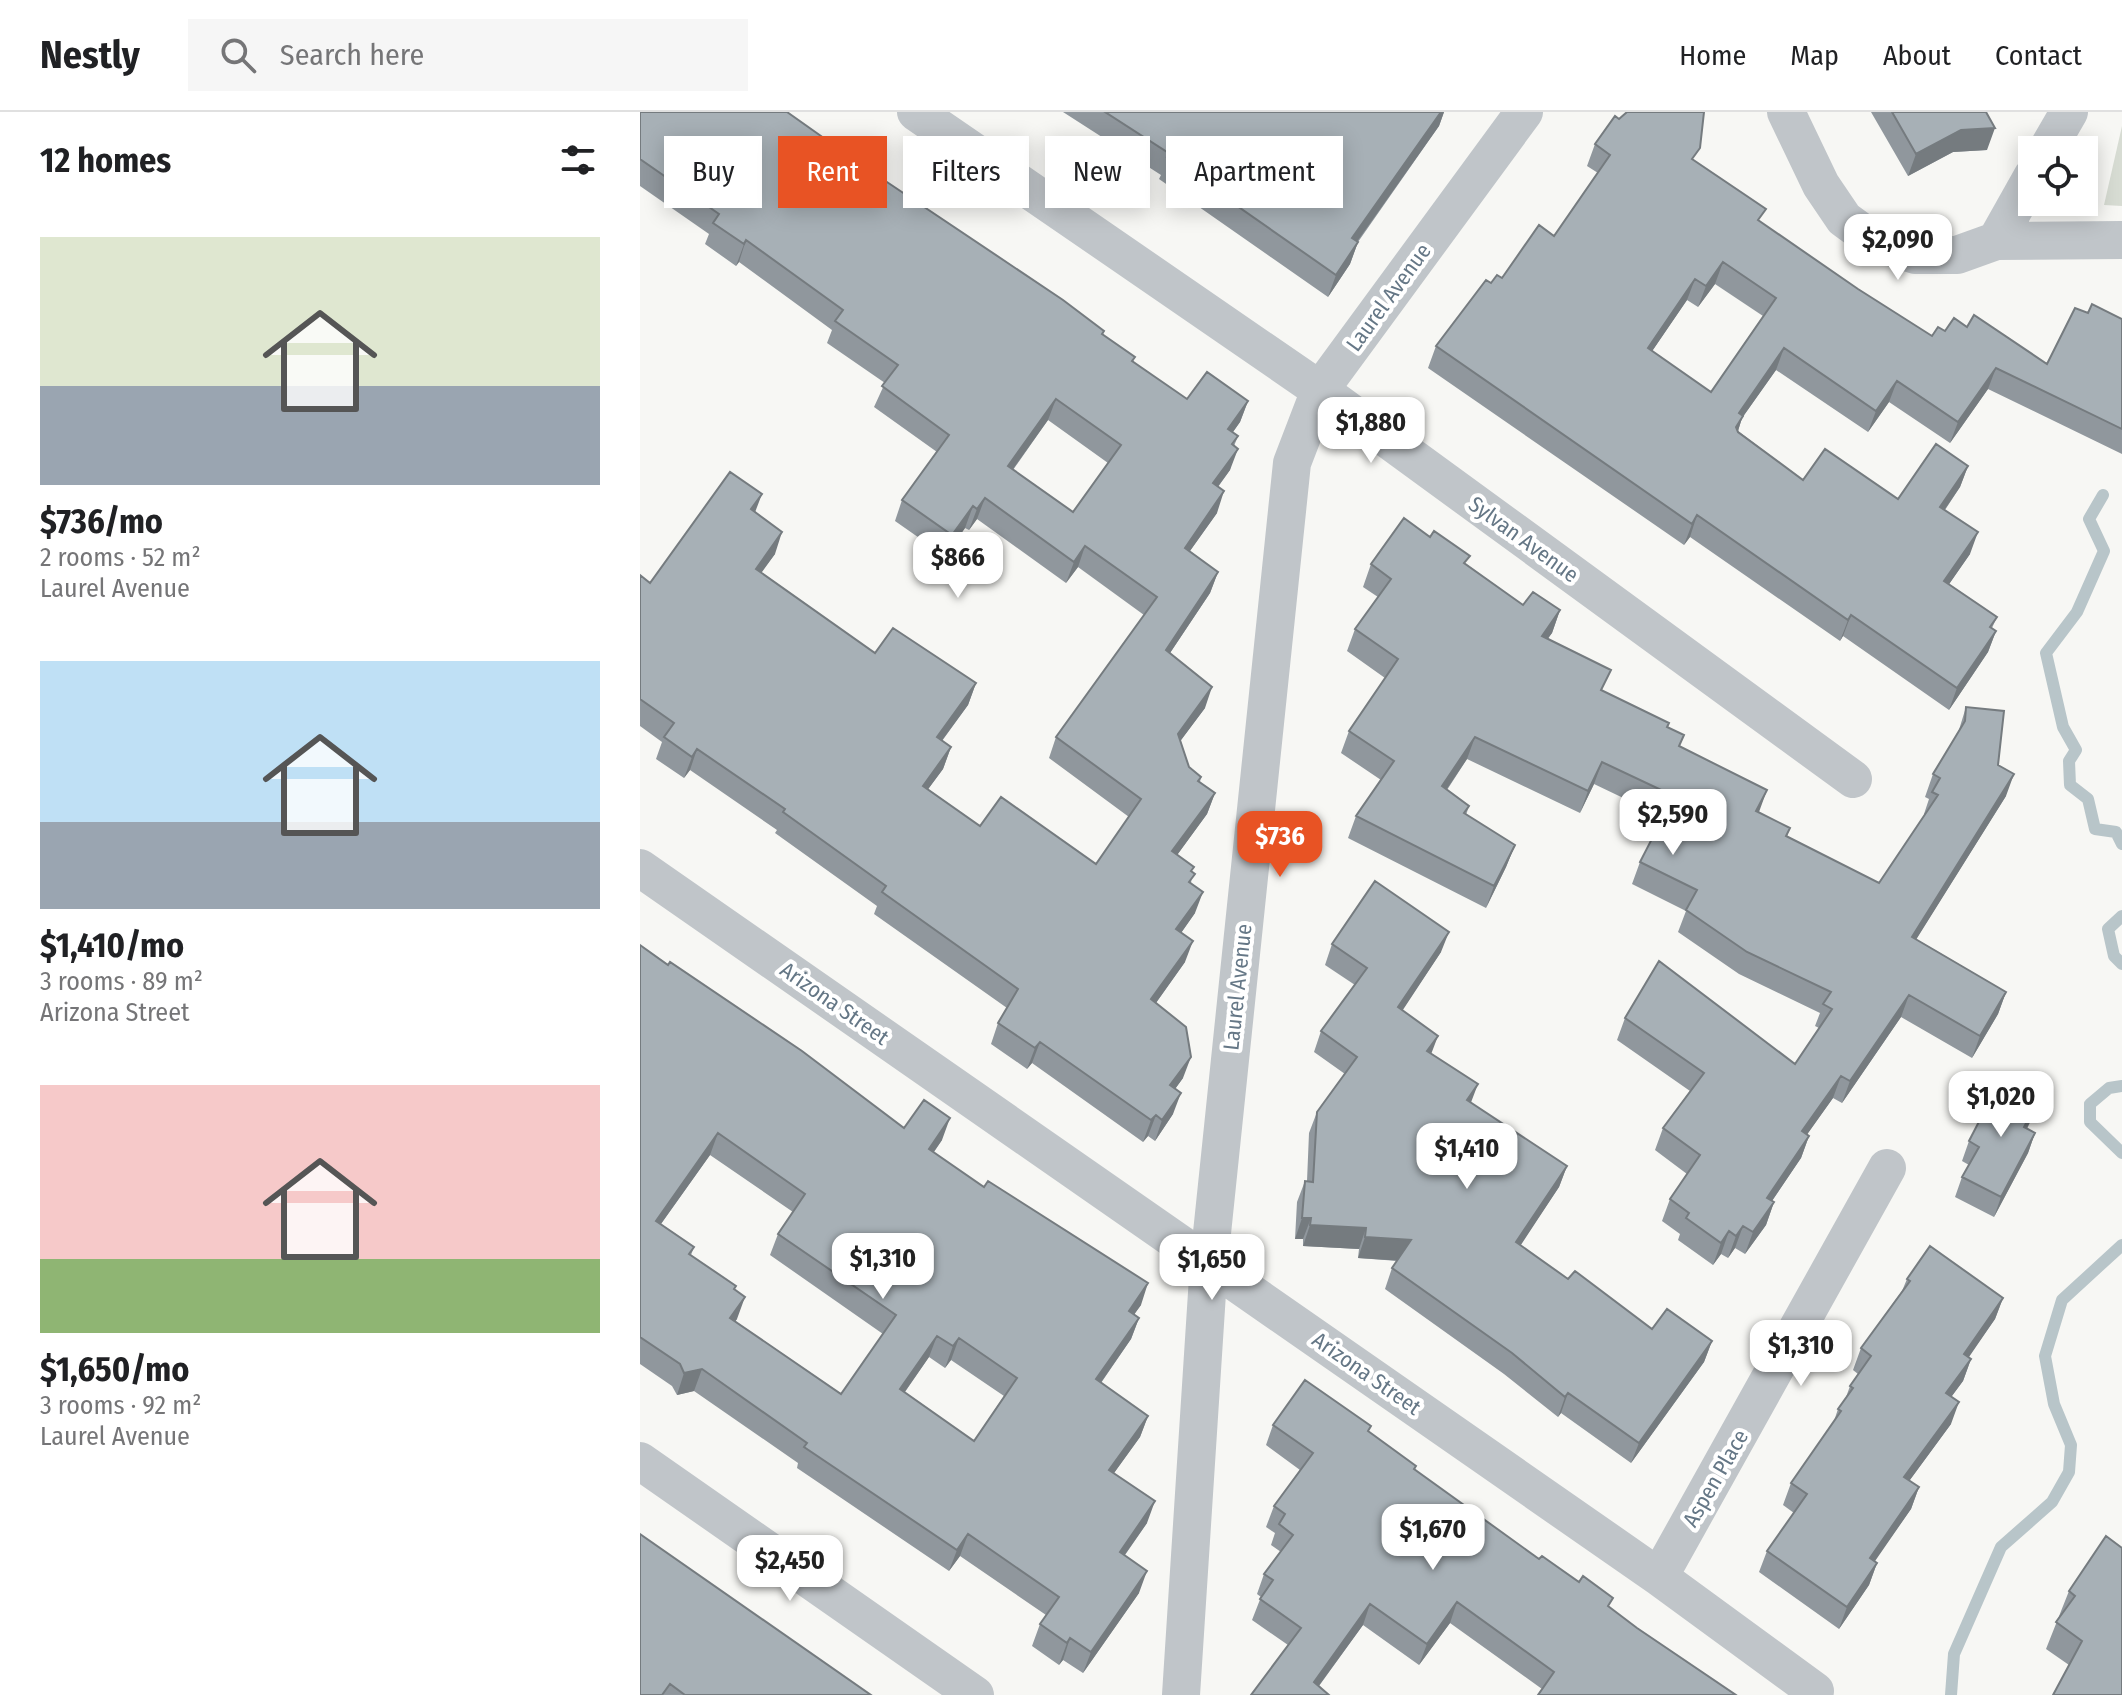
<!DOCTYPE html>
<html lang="en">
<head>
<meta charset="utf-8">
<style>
  :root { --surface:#fff; --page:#f6f6f6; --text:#202124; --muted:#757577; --line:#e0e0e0; --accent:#e85324 }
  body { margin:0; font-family:"Fira Sans Condensed",sans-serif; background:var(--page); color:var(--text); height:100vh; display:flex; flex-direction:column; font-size:30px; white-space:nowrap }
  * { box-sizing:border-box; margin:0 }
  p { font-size:26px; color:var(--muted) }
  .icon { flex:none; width:44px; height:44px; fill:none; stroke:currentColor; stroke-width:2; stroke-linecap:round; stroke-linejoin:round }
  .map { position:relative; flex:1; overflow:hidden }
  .details { display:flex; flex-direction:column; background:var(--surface); width:640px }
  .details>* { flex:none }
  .hud { position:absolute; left:24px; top:24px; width:760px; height:72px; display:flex; gap:16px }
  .fabs { position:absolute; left:1378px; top:24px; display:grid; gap:16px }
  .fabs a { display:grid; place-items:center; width:80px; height:80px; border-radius:0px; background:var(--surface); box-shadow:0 4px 20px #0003; font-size:40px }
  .price { position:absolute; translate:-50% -68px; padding:0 18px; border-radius:16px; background:#fff; color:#222; font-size:26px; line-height:52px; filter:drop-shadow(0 2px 4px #0008) }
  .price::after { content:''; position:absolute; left:50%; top:48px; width:24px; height:18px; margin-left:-12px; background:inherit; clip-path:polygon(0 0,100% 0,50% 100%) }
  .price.selected { background:var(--accent); color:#fff }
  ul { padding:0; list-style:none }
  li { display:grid; align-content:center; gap:16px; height:424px; padding:0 40px }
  li span { display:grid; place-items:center; height:248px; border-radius:0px; color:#555 }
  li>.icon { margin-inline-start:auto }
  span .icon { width:144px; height:144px; fill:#fffc; stroke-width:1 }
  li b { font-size:34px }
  h2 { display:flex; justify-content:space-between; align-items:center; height:96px; padding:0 40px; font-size:34px }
  .pill { padding:0 28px; border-radius:0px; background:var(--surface); box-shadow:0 4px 20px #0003; font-size:28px; line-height:72px }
  .pill.selected { background:var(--accent); color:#fff }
  header { display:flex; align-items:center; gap:48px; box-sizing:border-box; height:112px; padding:0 40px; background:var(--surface); border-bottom:2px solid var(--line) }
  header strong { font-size:38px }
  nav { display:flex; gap:44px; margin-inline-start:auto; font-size:28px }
  .search { width:560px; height:72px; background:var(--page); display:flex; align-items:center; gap:20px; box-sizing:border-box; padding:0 28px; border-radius:0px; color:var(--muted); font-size:30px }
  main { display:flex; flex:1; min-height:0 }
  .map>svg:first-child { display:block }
</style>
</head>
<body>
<header>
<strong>Nestly</strong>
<div class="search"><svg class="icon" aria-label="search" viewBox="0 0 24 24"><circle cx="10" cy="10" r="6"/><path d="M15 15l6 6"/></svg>Search here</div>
<nav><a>Home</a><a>Map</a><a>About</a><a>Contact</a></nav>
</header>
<main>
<section class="details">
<h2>12 homes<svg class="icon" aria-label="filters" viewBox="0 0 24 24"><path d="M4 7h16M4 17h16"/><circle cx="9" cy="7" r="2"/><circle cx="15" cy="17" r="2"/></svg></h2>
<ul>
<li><span style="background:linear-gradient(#dfe7d0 60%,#9aa5b1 0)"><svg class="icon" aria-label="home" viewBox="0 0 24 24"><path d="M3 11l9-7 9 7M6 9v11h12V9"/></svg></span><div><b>$736/mo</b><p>2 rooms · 52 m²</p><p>Laurel Avenue</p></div></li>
<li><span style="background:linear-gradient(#bfe0f5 65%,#9aa5b1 0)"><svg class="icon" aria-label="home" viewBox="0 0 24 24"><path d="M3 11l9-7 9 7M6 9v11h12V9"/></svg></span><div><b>$1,410/mo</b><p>3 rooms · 89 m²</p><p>Arizona Street</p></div></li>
<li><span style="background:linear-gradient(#f6c9c9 70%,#8fb573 0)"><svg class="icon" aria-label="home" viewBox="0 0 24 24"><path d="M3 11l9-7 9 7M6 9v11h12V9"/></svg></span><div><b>$1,650/mo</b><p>3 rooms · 92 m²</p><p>Laurel Avenue</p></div></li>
</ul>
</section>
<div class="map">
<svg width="1482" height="1583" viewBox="0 0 1482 1583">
  <rect width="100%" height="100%" fill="#f7f7f4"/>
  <path fill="#d7dcd3" d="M1482,14V94L1464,93Z"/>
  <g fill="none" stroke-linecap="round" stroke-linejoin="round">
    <path stroke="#b8c5c9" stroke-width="12" d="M1463,383L1449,407L1464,439L1437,500L1406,541L1423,615L1436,638L1429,649L1430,673L1448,687L1455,717L1476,720L1482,732
      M1482,804L1468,817L1474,844L1482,852
      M1482,974L1469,976L1450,992V1010L1482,1041
      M1311,1583L1314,1542L1361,1435L1412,1390L1429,1360L1431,1333L1414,1292L1405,1244L1422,1188L1482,1133"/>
    <path stroke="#c0c5c9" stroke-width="38" d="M276,0L680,278L1213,667
      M1146,0L1181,73L1204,107L1237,131L1275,143H1317L1356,129L1482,128
      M1407,38L1429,0
      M1356,129L1392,65
      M0,756L1019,1465L1175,1579
      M0,1349L335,1583
      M1019,1465L1247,1056
      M541,1583L569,1150L652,351L680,278L884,0"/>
  </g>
  <path fill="#90979d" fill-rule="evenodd" d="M0,0L229,58L464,219L463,223L495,245L493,250L547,287L608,289L600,310L593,320L598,324L594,334L590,358L578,375L577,401L550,439L578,460L570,481L530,541L565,596L540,629L549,655L561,665L560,670L575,681L567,702L537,743L552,760L551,772L555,801L541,821L545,850L516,891L543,966L535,977L533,1002L515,1029L508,1024L503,1030L392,951L387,957L351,932L358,911L367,896L234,802L237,794L135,721L137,718L50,658L44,666L16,647L22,630L0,614V463L10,471L115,400L135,442L121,460L235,541L336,571L328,593L302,629L311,635L303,657L288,677L340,714L456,752L489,705L409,646L416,625L504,503L438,455L426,471L337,407L329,418L325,416L305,444L255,409L262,388L297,340L234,295L245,271L187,231L192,218L99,150L96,154L65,132L69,122L0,74ZM408,308L468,351L433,400L373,358Z
    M423,0H804L799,14L718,130L710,152L688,185L519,67L521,63Z
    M1231,0H1346L1347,38L1313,40L1268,64Z
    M955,32L1055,49L1121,110L1218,177L1292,224L1305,219L1327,215L1407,252L1448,201L1482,207V342L1348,277L1310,331L1249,290L1228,320L1136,258L1102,306L1098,319L1163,368L1258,387L1328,354L1320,375L1305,398L1330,442L1309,472L1357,505L1352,516L1356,519L1348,540L1309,598L1203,524L1200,529L1050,425L1044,433L788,256L796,234L851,171L862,166L914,124L958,61L947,54ZM1075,172L1123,204L1071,280L1012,239L1047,188L1058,195Z
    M731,452H826L883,493L920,498L912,521L908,526L963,579L1028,616L1040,634L1119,701L1150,716L1147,724L1239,771L1285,703L1284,702L1289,687L1285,685L1293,662L1318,621L1326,595L1358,653L1366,684L1276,827L1366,880L1358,902L1332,946L1261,905L1202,991L1193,986L1167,1022L1169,1024L1161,1046L1132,1089L1134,1090L1126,1113L1105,1142L1095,1136L1088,1146L1081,1142L1073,1153L1038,1128L1040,1122L1022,1109L1030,1087L1047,1062L1015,1038L1023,1016L1050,979L977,928L985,906L1155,952L1179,916L1175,914L1180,901L1099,862L1038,820L1046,799L992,772L1000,750L1023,705L954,672L940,701L827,647L807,678L829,694L826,703L875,733L866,755L846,796L708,726L716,704L741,668L701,641L709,619L745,566L707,539L715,517L738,485L723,475Z
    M692,832L801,840L762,898L792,942L831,991L927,1054L919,1075L880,1133L928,1167L1012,1217L1072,1229L1064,1250L991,1351L921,1301L918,1305L864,1262L745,1177L752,1156L758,1149L718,1146L719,1137L663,1134V1127H655L657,1090L665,1069H667L669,1021L677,1000L705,962L674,940L681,919L715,873L685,853Z
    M0,833L264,1016L302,1028L294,1040L501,1193L494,1202L499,1206L491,1227L461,1271L508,1304L500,1325L474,1361L507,1411L485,1443L499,1481L443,1561L423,1548L419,1553L392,1534L400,1512L406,1503L320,1444L309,1459L157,1356L158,1351L54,1279L37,1283L32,1274L0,1252ZM70,1043L153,1100L138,1122L130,1143L243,1222L201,1282L95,1209L97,1207L95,1178L51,1143L54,1135L21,1112ZM289,1245L305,1256L311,1248L364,1284L334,1329L265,1280Z
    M1398,989L1391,1008L1387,1017L1395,1021L1388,1041L1354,1105L1315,1085L1322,1065L1329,1053L1322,1049L1329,1029Z
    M1267,1167L1363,1186L1355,1207L1328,1245L1331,1247L1323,1269L1311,1285V1312L1269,1369L1279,1375L1271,1397L1234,1449L1237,1451L1229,1473L1199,1517L1119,1460L1127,1439L1154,1401L1143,1393L1151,1371L1194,1309L1198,1297L1205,1288L1210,1274L1218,1262L1213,1258L1221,1236L1262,1179Z
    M633,1313L729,1320L776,1354L775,1358L899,1447L939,1470L973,1486L902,1577L810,1511L779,1553L723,1513L679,1574L611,1583L648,1533L612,1508L621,1485L617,1482L624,1462L641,1440L631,1433L635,1421L626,1415L634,1394L660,1358L626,1333Z
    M0,1422L231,1583H0Z
    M1482,1436V1583L1429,1553L1406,1537L1429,1479Z"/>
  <path fill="#757b7f" d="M801,0H804L799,14L704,148L712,126Z
    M1355,16L1347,38L1313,40L1268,64L1276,42L1321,18Z
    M106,128L99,150L96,154L104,132Z
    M718,130L710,152L688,185L696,163Z
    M1083,150L1075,172L1058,195L1066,174Z
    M1055,167L1047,188L1000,257L1008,236Z
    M1144,236L1136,258L1102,306L1096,325L1088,336L1099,301Z
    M1356,256L1348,277L1310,331L1318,310Z
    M1257,269L1249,290L1228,320L1236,299Z
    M416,287L408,308L360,375L368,354Z
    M608,289L600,310L580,338L588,317Z
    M598,337L590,358L565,392L573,371Z
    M1328,354L1320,375L1292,416L1300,395Z
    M584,379L577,401L537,457L545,436Z
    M122,382L114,403L111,397Z
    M345,386L337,407L329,418L337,397Z
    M333,394L325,416L305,444L312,423Z
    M1057,403L1050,425L1044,433L1052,412Z
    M142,420L135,442L109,478L116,457Z
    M1338,420L1330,442L1296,491L1304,469Z
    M445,434L438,455L426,471L434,450Z
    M578,460L570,481L518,559L526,538Z
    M920,498L912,521L894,546L902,524Z
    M1211,503L1203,524L1200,529L1208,508Z
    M1356,519L1348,540L1309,598L1317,576Z
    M336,571L328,593L289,646L297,625Z
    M572,575L565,596L530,643L538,622Z
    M835,625L827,647L794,696L802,674Z
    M311,635L303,657L275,695L283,674Z
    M57,637L50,658L44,666L52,645Z
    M962,650L954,672L940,701L948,679Z
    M1374,662L1366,684L1264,847L1272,825Z
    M1127,678L1119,700L1108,721L1116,699Z
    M575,681L567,702L524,761L532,739Z
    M875,733L866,755L846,796L854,774Z
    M563,780L555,801L529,838L536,817Z
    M809,820L801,840L751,916L758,895Z
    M553,829L545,850L503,909L511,887Z
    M1366,880L1358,902L1332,946L1340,924Z
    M1269,883L1261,905L1202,991L1210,969Z
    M798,924L790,945L787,939Z
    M400,930L392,951L387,957L395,936Z
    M551,945L543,966L522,995L530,973Z
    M1201,964L1193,986L1154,1041L1162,1019Z
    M838,972L830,993L827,988Z
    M541,981L533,1002L515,1029L522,1008Z
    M1398,989L1391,1008L1377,1035L1384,1015Z
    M516,1003L508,1024L503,1030L511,1008Z
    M310,1006L302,1028L281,1058L289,1037Z
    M78,1021L70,1043L8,1130L16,1109Z
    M1395,1021L1388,1041L1354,1105L1361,1085Z
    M1169,1024L1161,1046L1119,1108L1127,1086Z
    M927,1054L919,1075L869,1151L876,1130Z
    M1134,1090L1126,1113L1105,1142L1113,1120Z
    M662,1106H671L663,1127H655Z
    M670,1113L726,1116L719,1137L663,1134Z
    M1103,1114L1095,1136L1088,1146L1096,1124Z
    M1089,1119L1081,1142L1073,1153L1081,1131Z
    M725,1125L771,1128L764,1149L718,1146Z
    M508,1171L501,1193L481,1221L489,1199Z
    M105,1185L97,1207L82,1228L90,1206Z
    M1363,1186L1355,1207L1316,1264L1324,1242Z
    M499,1206L491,1227L448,1289L456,1267Z
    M297,1224L289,1245L252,1298L260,1277Z
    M319,1226L311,1248L305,1256L313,1234Z
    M1072,1229L1064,1250L991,1351L999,1331Z
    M1331,1247L1323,1269L1298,1303L1306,1281Z
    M62,1257L54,1279L37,1283L44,1261Z
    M928,1281L921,1301L918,1305L925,1285Z
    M1319,1290L1311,1312L1256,1387L1264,1365Z
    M508,1304L500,1325L461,1379L469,1358Z
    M1279,1375L1271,1397L1222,1468L1230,1446Z
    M515,1389L507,1411L472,1461L480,1440Z
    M328,1422L320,1444L309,1459L317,1438Z
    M1237,1451L1229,1473L1199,1517L1207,1495Z
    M507,1459L499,1481L443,1561L451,1540Z
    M817,1490L810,1511L779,1553L787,1532Z
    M730,1492L723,1513L672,1583L674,1570Z
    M430,1526L423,1548L419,1553L427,1531Z"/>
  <path fill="#a7b0b6" stroke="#757b7f" stroke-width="2" fill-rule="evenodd" d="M0,0H147L229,58L423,188L464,219L462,222L495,245L492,249L547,287L567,260L608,289L588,317L598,324L592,332L598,337L573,371L584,379L545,436L578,460L526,538L572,575L538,622L549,655L561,665L558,669L575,681L532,739L554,755L551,759L555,762L549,770L563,780L536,817L553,829L511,887L546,915L551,945L530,973L541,981L522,1008L516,1003L511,1008L400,930L395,936L358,911L378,877L242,780L246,774L143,700L145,697L57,637L52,645L24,625L34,611L0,587V463L10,471L90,360L122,382L111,397L142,420L116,457L235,541L253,516L336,571L297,625L311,635L283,674L340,714L361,685L456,752L501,687L416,625L517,485L445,434L434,450L345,386L337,397L333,394L312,423L262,388L309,323L242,274L258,253L195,209L203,198L106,128L104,132L73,111L79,102L0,47ZM416,287L481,333L433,400L368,354Z
    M465,0H801L712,126L718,130L696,163L527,45L530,42Z
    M987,0H1064L1060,36L1052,47L1126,97L1118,108L1218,177L1292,224L1298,215L1305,219L1314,206L1327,215L1334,203L1407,252L1435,196L1448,201L1452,192L1482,207V317L1356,256L1318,310L1257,269L1236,299L1144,236L1099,301L1103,304L1096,315L1098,320L1163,368L1185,337L1258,387L1296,332L1328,354L1300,395L1338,420L1304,469L1357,505L1350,515L1356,519L1317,576L1211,503L1208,508L1057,403L1052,412L796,234L846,168L851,171L857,163L862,166L899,113L914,124L970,43L955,32L975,4L979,7ZM1083,150L1136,186L1071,280L1008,236L1055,167L1066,174Z
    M1252,0H1346L1355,16L1321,18L1276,42Z
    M764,406L790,425L794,419L830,444L824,451L883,493L893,480L920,498L902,524L971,558L961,578L1029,611L1027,615L1044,623L1039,634L1127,678L1116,699L1150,716L1146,724L1239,771L1298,683L1292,680L1300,666L1293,662L1325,609L1326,595L1364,599L1358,653L1374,662L1272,825L1366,880L1340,924L1269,883L1210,969L1201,964L1162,1019L1169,1024L1127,1086L1134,1090L1113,1120L1103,1114L1096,1124L1089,1119L1081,1131L1046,1106L1049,1101L1030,1087L1060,1043L1023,1016L1064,961L985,906L1019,849L1155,952L1192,897L1183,892L1191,880L1107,840L1046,798L1057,778L1000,750L1034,684L962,650L948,679L835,625L802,674L829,694L824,701L875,733L854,774L716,704L754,649L709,619L758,547L715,517L751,467L731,452Z
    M735,769L809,820L758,895L798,924L787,939L838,972L827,988L927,1054L876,1130L928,1167L935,1159L1012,1217L1027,1197L1072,1229L999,1331L928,1281L925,1285L872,1241L752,1156L771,1128L725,1125L726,1116L670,1113L671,1106H662L665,1069L673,1070L677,1000L717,945L681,919L727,856L692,832Z
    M0,833L28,853L30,850L162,939L264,1016L284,988L310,1006L289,1037L344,1075L348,1069L508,1171L489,1199L499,1206L456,1267L508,1304L469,1358L515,1389L480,1440L507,1459L451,1540L430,1526L427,1531L400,1512L419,1485L328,1422L317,1438L164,1335L167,1331L62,1257L44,1261L40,1252L0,1225ZM78,1021L165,1082L138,1122L256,1203L201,1282L90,1206L105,1185L94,1177L96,1174L49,1142L54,1135L16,1109ZM297,1224L313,1234L319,1226L377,1266L334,1329L260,1277Z
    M1360,969L1398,989L1384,1015L1395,1021L1361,1085L1322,1065L1339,1035L1329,1029Z
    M1290,1134L1363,1186L1324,1242L1331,1247L1306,1281L1319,1290L1264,1365L1279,1375L1230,1446L1237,1451L1207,1495L1127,1439L1167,1382L1151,1371L1201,1299L1198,1297L1213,1276L1210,1274L1231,1244L1221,1236L1270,1169L1267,1167Z
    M665,1268L731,1314L728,1319L776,1354L774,1357L899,1447L902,1444L939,1470L943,1464L973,1486L968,1494L997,1516L1096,1583H898L914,1560L817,1490L787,1532L730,1492L674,1570L689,1583H611L661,1516L620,1487L633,1468L624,1462L653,1423L639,1412L645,1402L634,1394L673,1341L633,1313Z
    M0,1422L231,1583H45L30,1572L22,1583H0Z
    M1466,1424L1482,1436V1583H1413L1442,1529L1416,1510L1435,1484L1429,1479Z"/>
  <g text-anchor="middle" stroke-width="8" stroke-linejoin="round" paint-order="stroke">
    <g font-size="22" fill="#657786" stroke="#fff">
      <text transform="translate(748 185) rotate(-54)" y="8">Laurel Avenue</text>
      <text transform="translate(884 427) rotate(36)" y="8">Sylvan Avenue</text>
      <text transform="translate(597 875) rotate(-84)" y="8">Laurel Avenue</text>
      <text transform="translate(195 891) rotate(35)" y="8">Arizona Street</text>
      <text transform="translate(727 1261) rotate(35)" y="8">Arizona Street</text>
      <text transform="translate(1075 1366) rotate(-60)" y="8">Aspen Place</text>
    </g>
  </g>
</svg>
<div class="fabs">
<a><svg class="icon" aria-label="locate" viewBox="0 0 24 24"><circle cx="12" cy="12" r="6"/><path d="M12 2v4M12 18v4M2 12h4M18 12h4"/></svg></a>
</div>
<b class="price" style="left:1258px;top:170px">$2,090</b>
<b class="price" style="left:731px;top:353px">$1,880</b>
<b class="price" style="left:318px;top:488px">$866</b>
<b class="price" style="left:1033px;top:745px">$2,590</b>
<b class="price selected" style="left:640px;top:767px">$736</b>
<b class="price" style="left:1361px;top:1027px">$1,020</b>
<b class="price" style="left:827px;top:1079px">$1,410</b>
<b class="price" style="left:243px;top:1189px">$1,310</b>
<b class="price" style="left:572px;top:1190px">$1,650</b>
<b class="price" style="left:1161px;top:1276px">$1,310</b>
<b class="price" style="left:793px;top:1460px">$1,670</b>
<b class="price" style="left:150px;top:1491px">$2,450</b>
<div class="hud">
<a class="pill">Buy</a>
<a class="pill selected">Rent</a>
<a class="pill">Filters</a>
<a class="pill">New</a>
<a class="pill">Apartment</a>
</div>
</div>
</main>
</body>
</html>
